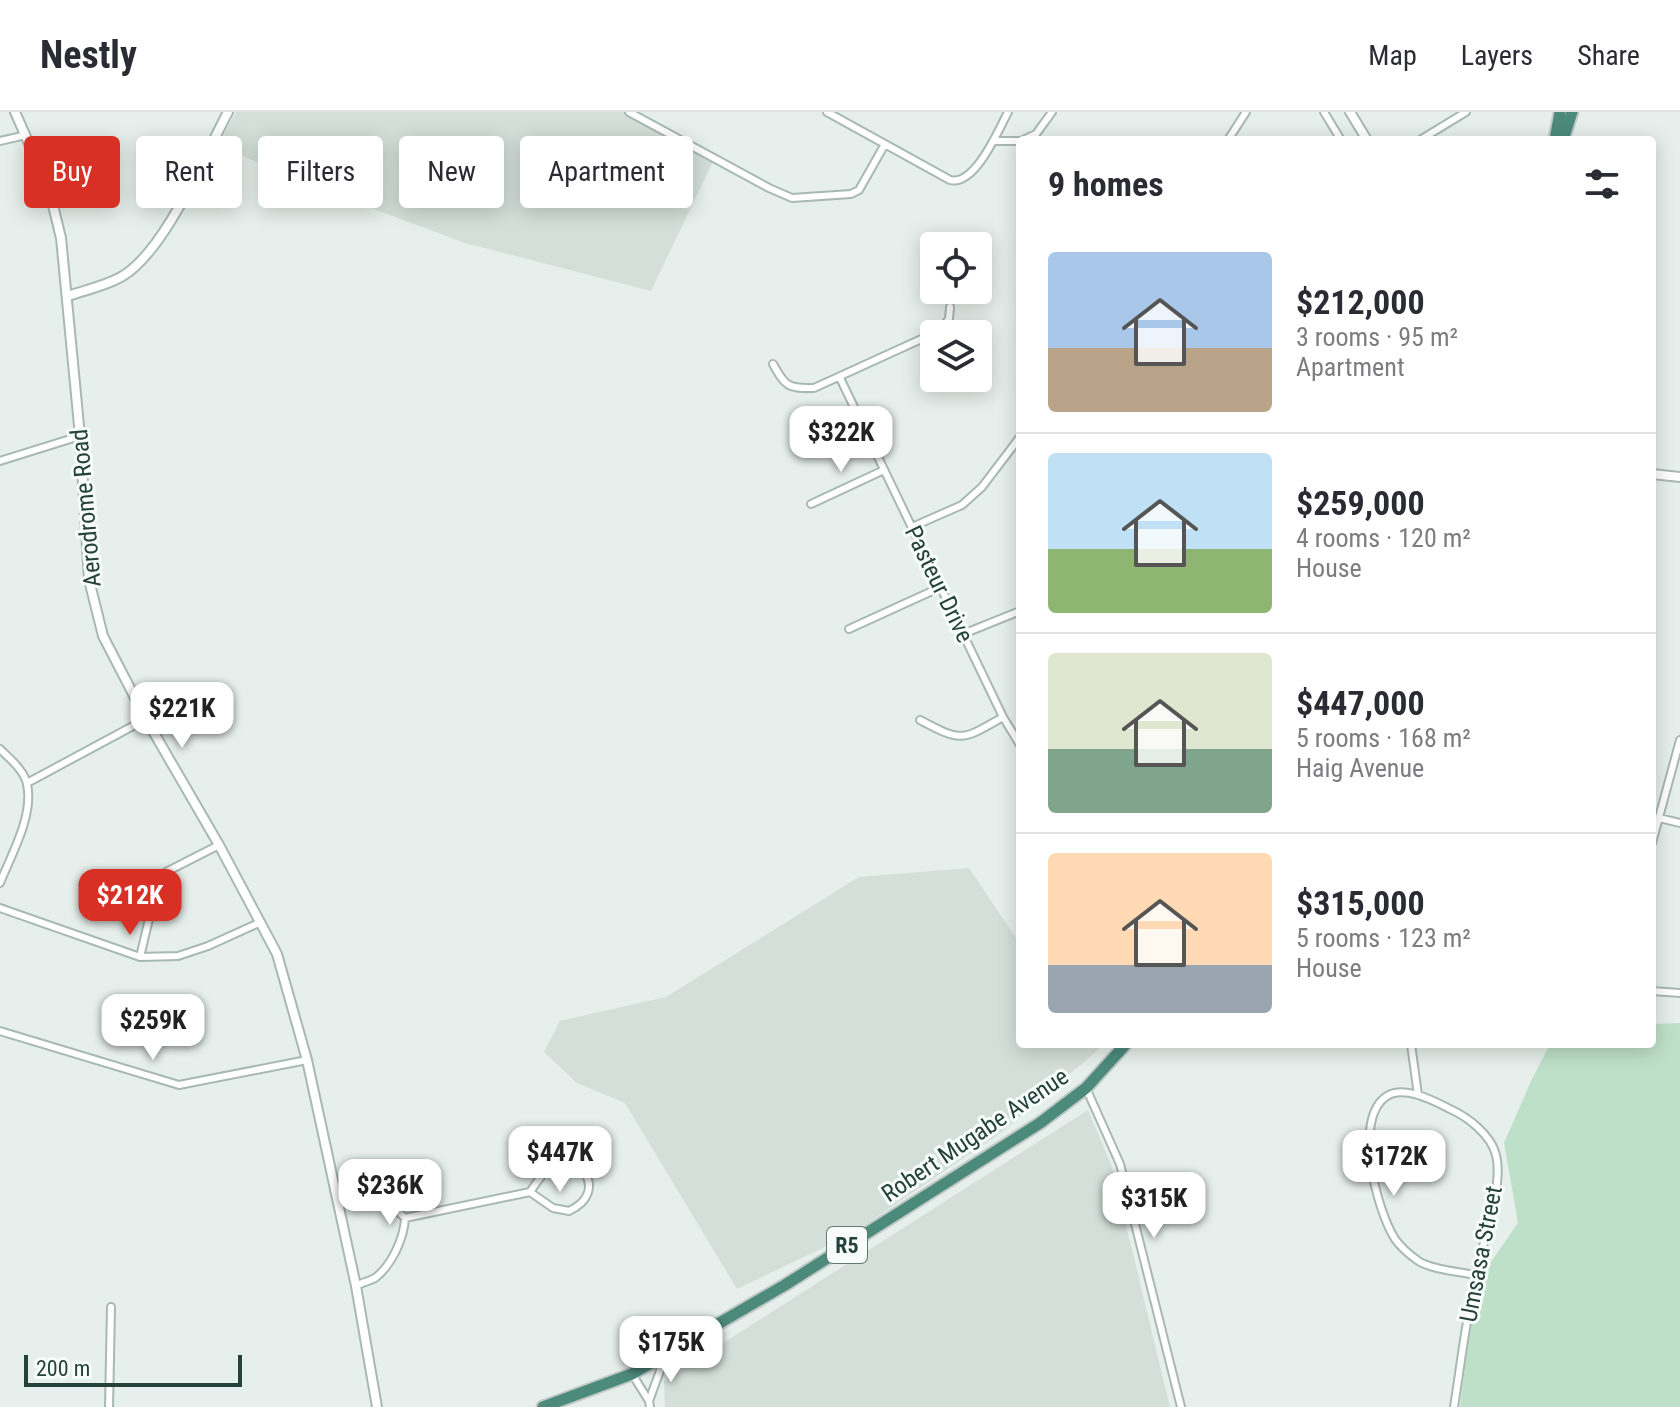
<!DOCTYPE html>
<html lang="en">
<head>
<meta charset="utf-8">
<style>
  :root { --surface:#fff; --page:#f2f2f3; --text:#2b2b33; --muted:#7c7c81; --line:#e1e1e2; --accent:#d93025 }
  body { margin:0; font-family:"Roboto Condensed",sans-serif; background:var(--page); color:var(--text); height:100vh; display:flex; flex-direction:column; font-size:30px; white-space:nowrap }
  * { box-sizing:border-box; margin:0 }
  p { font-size:26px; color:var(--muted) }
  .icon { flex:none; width:44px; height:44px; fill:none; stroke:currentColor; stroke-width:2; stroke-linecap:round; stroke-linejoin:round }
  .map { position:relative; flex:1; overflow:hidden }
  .details { position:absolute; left:1016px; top:24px; width:640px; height:912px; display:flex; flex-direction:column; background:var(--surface); border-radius:8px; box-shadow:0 4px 20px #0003 }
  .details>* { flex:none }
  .guide { position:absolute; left:24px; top:24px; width:760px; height:72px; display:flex; gap:16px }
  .fabs { position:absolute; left:920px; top:120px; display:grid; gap:16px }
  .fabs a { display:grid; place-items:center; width:72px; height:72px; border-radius:8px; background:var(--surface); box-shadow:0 4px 20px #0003; font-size:40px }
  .scale { position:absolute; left:24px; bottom:20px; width:218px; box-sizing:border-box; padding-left:8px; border:4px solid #24423a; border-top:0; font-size:22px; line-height:28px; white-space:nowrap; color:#24423a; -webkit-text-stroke:6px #f7fbf9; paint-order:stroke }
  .price { position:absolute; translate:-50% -68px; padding:0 18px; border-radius:16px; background:#fff; color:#222; font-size:26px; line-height:52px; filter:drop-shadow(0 2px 4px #0008) }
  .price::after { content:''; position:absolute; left:50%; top:48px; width:24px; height:18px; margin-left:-12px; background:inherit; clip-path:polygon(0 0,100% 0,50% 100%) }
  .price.active { background:var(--accent); color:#fff }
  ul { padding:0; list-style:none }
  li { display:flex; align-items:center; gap:24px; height:200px; padding:0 32px }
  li+li { border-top:2px solid var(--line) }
  li span { display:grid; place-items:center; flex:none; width:224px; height:160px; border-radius:8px; color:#555 }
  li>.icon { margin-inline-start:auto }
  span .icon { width:96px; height:96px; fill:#fffc; stroke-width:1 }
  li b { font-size:34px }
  h2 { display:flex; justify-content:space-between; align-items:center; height:96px; padding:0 32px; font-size:34px }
  .tag { padding:0 28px; border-radius:8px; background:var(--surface); box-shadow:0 4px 20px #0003; font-size:28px; line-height:72px }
  .tag.active { background:var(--accent); color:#fff }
  header { display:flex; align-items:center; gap:48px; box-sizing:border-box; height:112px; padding:0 40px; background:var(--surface); border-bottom:2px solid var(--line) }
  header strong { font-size:38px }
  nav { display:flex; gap:44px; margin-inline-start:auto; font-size:28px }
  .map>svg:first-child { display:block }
</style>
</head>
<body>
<header>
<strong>Nestly</strong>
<nav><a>Map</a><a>Layers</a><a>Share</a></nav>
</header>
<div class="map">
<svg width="1680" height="1295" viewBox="0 0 1680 1295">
  <rect width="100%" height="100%" fill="#e6efeb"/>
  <path fill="#d4dfda" d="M236,0H625L713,50L651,179L465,131L307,72L218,33Z
    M969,756L1020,832V932H1095L1099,937L1002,1020L850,1123L737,1177L625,991L577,971L544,940L560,909L666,885L859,765Z
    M1088,998L1112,1055L1170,1295H665L664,1269Z"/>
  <path fill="#bfe0c8" d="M1680,911V1295H1460L1475,1173L1518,1111L1504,1031L1532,967L1550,932H1652V912Z"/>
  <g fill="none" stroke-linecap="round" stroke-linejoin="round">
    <g stroke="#a8b8b2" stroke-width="10">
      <path id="minor" d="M629,0L769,76L792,86L851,82L859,78L885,32
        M827,0L950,68C975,74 998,19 1008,0
        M1324,0L1341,28
        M1023,28L1036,22L1052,0
        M1228,28L1246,0
        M1420,28L1466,0
        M0,29L26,23
        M993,29H1020
        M773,252C785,274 788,277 814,276L939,219L949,207L950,195
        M840,266L1003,605L1020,633
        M0,349L80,324
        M811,392L884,358
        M912,415L962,393L982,375L1020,325
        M849,517L941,475
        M963,522L1020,499
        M920,608C963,631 962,628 1003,605
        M0,637C10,647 24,658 27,672C34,704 11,743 0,771
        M27,671L146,607
        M1659,706L1680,711
        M1652,731L1680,628
        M0,796L140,845L178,844L208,834L261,810
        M140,845L158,769L166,760L219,733
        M1652,879L1680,881
        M0,919L179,973L307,948
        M1411,932L1418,983
        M1086,976L1120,1052L1181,1295
        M334,1078C372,1069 379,1083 405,1106C404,1126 392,1153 375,1166C369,1169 361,1171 356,1174
        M405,1106L530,1080C536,1072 542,1061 550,1055C576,1035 612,1079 569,1099L553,1096L530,1080
        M632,1262L649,1289
        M109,1295L111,1195
        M650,1295L649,1289L665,1245
        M1454,1295C1461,1251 1466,1206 1476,1163C1482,1131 1504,1074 1496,1043C1491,1023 1468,1005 1450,997C1434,989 1405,973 1387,984C1352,1006 1377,1099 1395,1127C1400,1134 1410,1143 1417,1148C1428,1157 1461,1160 1476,1163"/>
    </g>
    <g stroke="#a8b8b2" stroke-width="12">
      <path id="tertiary" d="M15,0L49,77L61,126L80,324L89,468L103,524L146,607L219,733L277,842L307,948L356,1174L377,1295
        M1350,0L1367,28
        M68,184C85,178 105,174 121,165C164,141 204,45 228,0
        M1652,362L1680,365"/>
    </g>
    <g stroke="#c2cac8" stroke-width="15">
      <path id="trunk" d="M1555,28L1560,0
        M1563,28L1572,0
        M543,1295L632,1262L785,1173L1040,1011L1086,976L1126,932"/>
    </g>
    <use href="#minor" stroke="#fff" stroke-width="6"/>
    <use href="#tertiary" stroke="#fff" stroke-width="8"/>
    <use href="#trunk" stroke="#4c8a7c" stroke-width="11"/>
  </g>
  <g text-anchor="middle" stroke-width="6" stroke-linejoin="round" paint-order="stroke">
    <rect fill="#f7fbf9" stroke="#637a73" stroke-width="2" x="827" y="1115" width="40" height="36" rx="6"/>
    <g font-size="22" font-weight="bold" fill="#24423a">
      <text x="847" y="1141">R5</text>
    </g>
    <g font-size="24" fill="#24423a" stroke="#f7fbf9">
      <text transform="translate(86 396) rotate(-95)" y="8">Aerodrome Road</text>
      <text transform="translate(939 472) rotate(64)" y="8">Pasteur Drive</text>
      <text transform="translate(975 1023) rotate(-34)" y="8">Robert Mugabe Avenue</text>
      <text transform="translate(1481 1142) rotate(-79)" y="8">Umsasa Street</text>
    </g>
  </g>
</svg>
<div class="fabs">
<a><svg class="icon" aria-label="locate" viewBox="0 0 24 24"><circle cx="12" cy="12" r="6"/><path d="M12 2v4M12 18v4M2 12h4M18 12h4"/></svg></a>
<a><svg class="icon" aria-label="layers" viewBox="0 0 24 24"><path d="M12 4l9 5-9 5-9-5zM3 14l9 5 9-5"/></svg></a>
</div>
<div class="scale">200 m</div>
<b class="price" style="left:841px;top:362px">$322K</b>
<b class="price" style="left:182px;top:638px">$221K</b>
<b class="price active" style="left:130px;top:825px">$212K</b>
<b class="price" style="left:153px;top:950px">$259K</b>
<b class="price" style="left:560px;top:1082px">$447K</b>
<b class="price" style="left:1394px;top:1086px">$172K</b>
<b class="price" style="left:390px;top:1115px">$236K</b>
<b class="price" style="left:1154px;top:1128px">$315K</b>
<b class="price" style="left:671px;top:1272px">$175K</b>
<div class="guide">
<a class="tag active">Buy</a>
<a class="tag">Rent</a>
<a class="tag">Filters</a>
<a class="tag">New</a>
<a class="tag">Apartment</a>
</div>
<section class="details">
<h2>9 homes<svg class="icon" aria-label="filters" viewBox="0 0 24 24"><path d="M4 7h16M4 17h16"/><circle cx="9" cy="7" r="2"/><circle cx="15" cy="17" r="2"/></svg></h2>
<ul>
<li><span style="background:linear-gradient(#a9c7e8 60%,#b9a48a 0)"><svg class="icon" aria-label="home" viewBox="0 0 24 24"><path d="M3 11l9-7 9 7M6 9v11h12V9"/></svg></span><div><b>$212,000</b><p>3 rooms · 95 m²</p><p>Apartment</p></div></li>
<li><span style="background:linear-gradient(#bfe0f5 60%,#8fb573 0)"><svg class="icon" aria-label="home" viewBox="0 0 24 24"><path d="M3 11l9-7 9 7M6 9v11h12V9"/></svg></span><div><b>$259,000</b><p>4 rooms · 120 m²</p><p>House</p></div></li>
<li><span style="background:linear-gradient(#dfe7d0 60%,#7fa58c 0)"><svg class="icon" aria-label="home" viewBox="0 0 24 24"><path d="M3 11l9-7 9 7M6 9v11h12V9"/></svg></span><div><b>$447,000</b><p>5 rooms · 168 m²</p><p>Haig Avenue</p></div></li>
<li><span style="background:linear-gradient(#ffd9b3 70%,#9aa5b1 0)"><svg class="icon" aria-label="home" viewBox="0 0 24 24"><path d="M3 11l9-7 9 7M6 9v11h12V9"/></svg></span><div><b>$315,000</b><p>5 rooms · 123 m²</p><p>House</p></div></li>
</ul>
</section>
</div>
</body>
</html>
